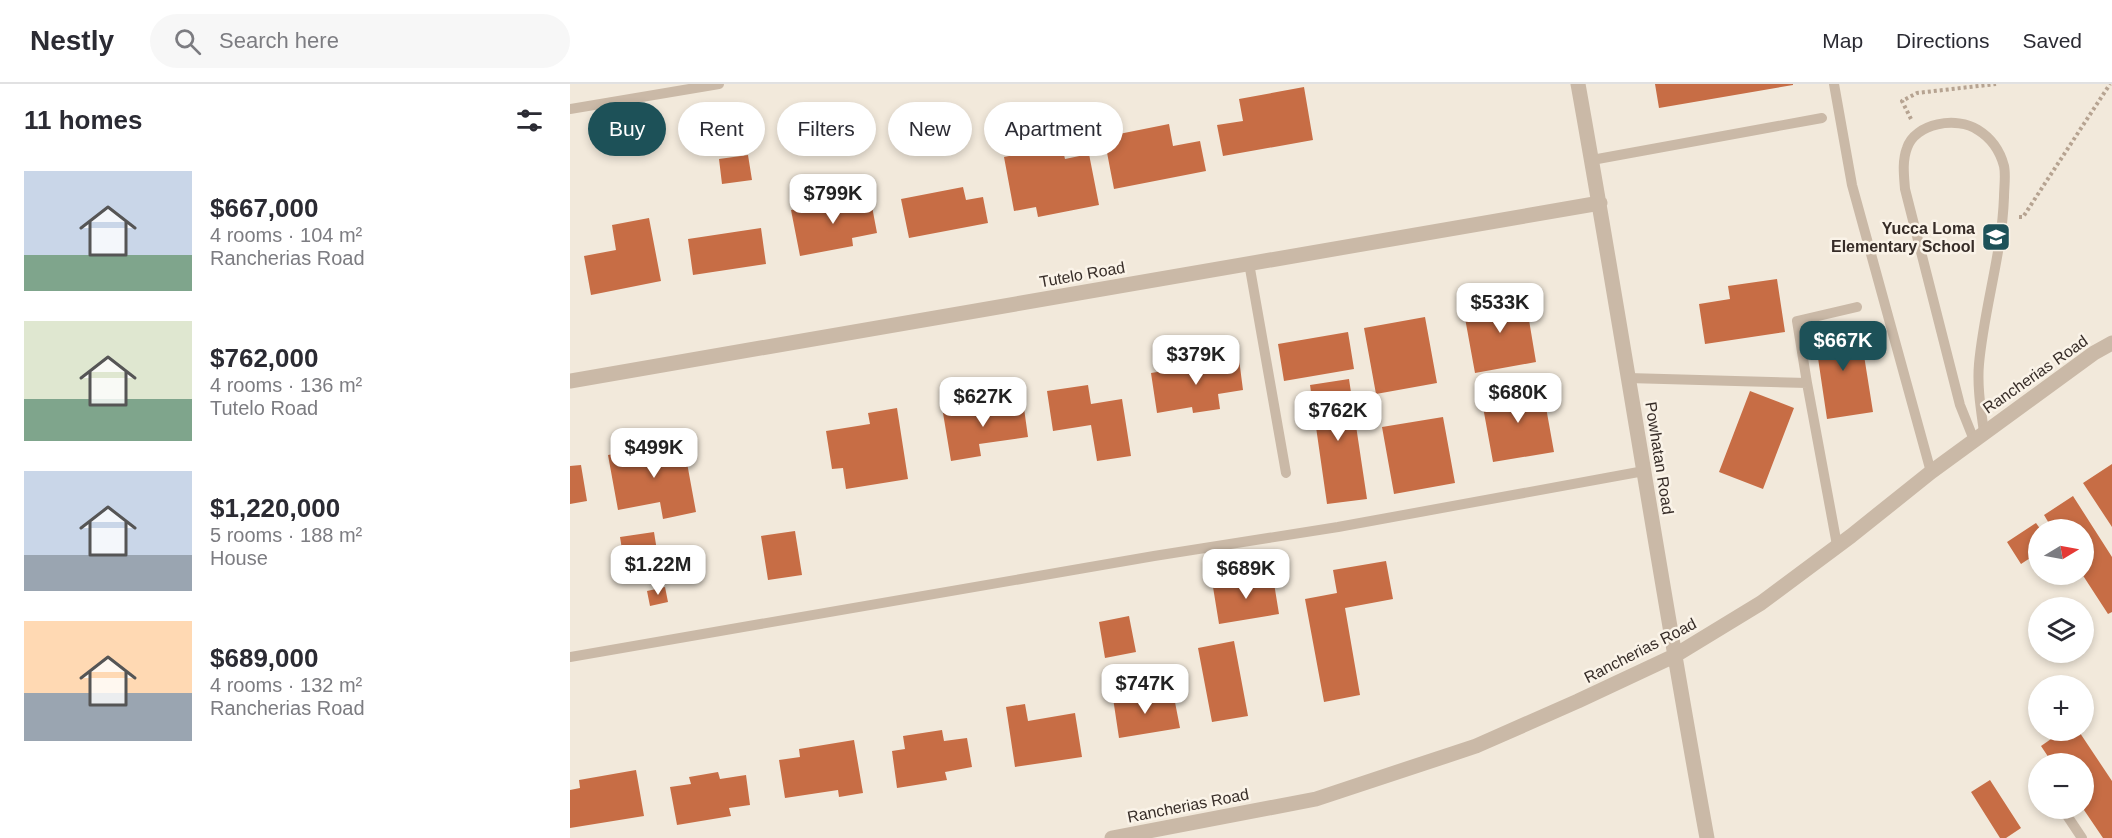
<!DOCTYPE html>
<html lang="en">
<head>
<meta charset="utf-8">
<style>
  :root { --surface:#fff; --page:#f7f7f7; --text:#2b2b33; --muted:#7c7c81; --line:#e1e1e2; --accent:#1d5158 }
  body { margin:0; font-family:Helvetica,sans-serif; background:var(--page); color:var(--text); height:100vh; display:flex; flex-direction:column; font-size:22px; white-space:nowrap }
  * { box-sizing:border-box; margin:0 }
  p { font-size:20px; color:var(--muted) }
  .icon { flex:none; width:33px; height:33px; fill:none; stroke:currentColor; stroke-width:2; stroke-linecap:round; stroke-linejoin:round }
  .map { position:relative; flex:1; overflow:hidden }
  .sheet { display:flex; flex-direction:column; background:var(--surface); width:570px }
  .sheet>* { flex:none }
  .top-card { position:absolute; left:18px; top:18px; width:570px; height:54px; display:flex; gap:12px }
  .needle { width:39px; rotate:80deg }
  .buttons { position:absolute; left:1458px; top:435px; display:grid; gap:12px }
  .buttons a { display:grid; place-items:center; width:66px; height:66px; border-radius:50%; background:var(--surface); box-shadow:0 3px 9px #0003; font-size:30px }
  .price { position:absolute; translate:-50% -51px; padding:0 14px; border-radius:12px; background:#fff; color:#222; font-size:20px; line-height:39px; filter:drop-shadow(0 2px 3px #0008) }
  .price::after { content:''; position:absolute; left:50%; top:36px; width:18px; height:14px; margin-left:-9px; background:inherit; clip-path:polygon(0 0,100% 0,50% 100%) }
  .price.active { background:var(--accent); color:#fff }
  ul { padding:0; list-style:none }
  li { display:flex; align-items:center; gap:18px; height:150px; padding:0 24px }
  li span { display:grid; place-items:center; flex:none; width:168px; height:120px; border-radius:0px; color:#555 }
  li>.icon { margin-inline-start:auto }
  span .icon { width:72px; height:72px; fill:#fffc; stroke-width:1 }
  li b { font-size:26px }
  h2 { display:flex; justify-content:space-between; align-items:center; height:72px; padding:0 24px; font-size:26px }
  .tag { padding:0 21px; border-radius:27px; background:var(--surface); box-shadow:0 3px 9px #0003; font-size:21px; line-height:54px }
  .tag.active { background:var(--accent); color:#fff }
  header { display:flex; align-items:center; gap:36px; box-sizing:border-box; height:84px; padding:0 30px; background:var(--surface); border-bottom:2px solid var(--line) }
  header strong { font-size:28px }
  nav { display:flex; gap:33px; margin-inline-start:auto; font-size:21px }
  .search { width:420px; height:54px; background:var(--page); display:flex; align-items:center; gap:15px; box-sizing:border-box; padding:0 21px; border-radius:33px; color:var(--muted); font-size:22px }
  main { display:flex; flex:1; min-height:0 }
  .map>svg:first-child { display:block }
</style>
</head>
<body>
<header>
<strong>Nestly</strong>
<div class="search"><svg class="icon" aria-label="search" viewBox="0 0 24 24"><circle cx="10" cy="10" r="6"/><path d="M15 15l6 6"/></svg>Search here</div>
<nav><a>Map</a><a>Directions</a><a>Saved</a></nav>
</header>
<main>
<section class="sheet">
<h2>11 homes<svg class="icon" aria-label="filters" viewBox="0 0 24 24"><path d="M4 7h16M4 17h16"/><circle cx="9" cy="7" r="2"/><circle cx="15" cy="17" r="2"/></svg></h2>
<ul>
<li><span style="background:linear-gradient(#c9d6e8 70%,#7fa58c 0)"><svg class="icon" aria-label="home" viewBox="0 0 24 24"><path d="M3 11l9-7 9 7M6 9v11h12V9"/></svg></span><div><b>$667,000</b><p>4 rooms · 104 m²</p><p>Rancherias Road</p></div></li>
<li><span style="background:linear-gradient(#dfe7d0 65%,#7fa58c 0)"><svg class="icon" aria-label="home" viewBox="0 0 24 24"><path d="M3 11l9-7 9 7M6 9v11h12V9"/></svg></span><div><b>$762,000</b><p>4 rooms · 136 m²</p><p>Tutelo Road</p></div></li>
<li><span style="background:linear-gradient(#c9d6e8 70%,#9aa5b1 0)"><svg class="icon" aria-label="home" viewBox="0 0 24 24"><path d="M3 11l9-7 9 7M6 9v11h12V9"/></svg></span><div><b>$1,220,000</b><p>5 rooms · 188 m²</p><p>House</p></div></li>
<li><span style="background:linear-gradient(#ffd9b3 60%,#9aa5b1 0)"><svg class="icon" aria-label="home" viewBox="0 0 24 24"><path d="M3 11l9-7 9 7M6 9v11h12V9"/></svg></span><div><b>$689,000</b><p>4 rooms · 132 m²</p><p>Rancherias Road</p></div></li>
</ul>
</section>
<div class="map">
<svg width="1542" height="754" viewBox="0 0 1542 754">
  <rect width="100%" height="100%" fill="#f2e9db"/>
  <path fill="#c76d45" d="M1085,0H1223V1L1089,24Z
    M734,3L743,56L653,72L647,41L673,37L669,15Z
    M599,40L603,62L630,57L636,87L544,105L534,53Z
    M492,62L495,75L519,70L529,121L468,133L466,123L444,127L434,73Z
    M178,71L182,96L152,100L149,75Z
    M393,103L396,116L413,113L418,139L339,154L331,115Z
    M300,112L307,149L282,154L283,162L230,172L221,126Z
    M79,134L91,197L21,211L14,172L46,166L42,141Z
    M191,144L196,180L123,191L118,155Z
    M1207,195L1215,248L1135,260L1129,220L1160,215L1158,202Z
    M955,212L966,278L905,289L893,223Z
    M855,233L867,299L806,310L794,244Z
    M1289,240L1303,328L1257,335L1244,247Z
    M778,248L784,285L714,297L708,260Z
    M669,275L673,306L648,310L650,325L623,329L622,323L587,329L581,289Z
    M779,295L797,415L757,420L740,301Z
    M518,301L521,320L552,315L561,372L527,377L521,341L483,347L477,307Z
    M972,301L984,368L923,378L911,312Z
    M1180,307L1224,324L1193,405L1149,388Z
    M453,317L458,353L409,360L411,372L381,377L373,329Z
    M327,324L338,395L276,405L273,384L262,385L256,347L300,340L298,329Z
    M873,333L885,399L824,410L812,343Z
    M113,357L126,428L93,435L90,418L48,426L38,371Z
    M1542,380V443L1513,399Z
    M11,381L17,417L0,420V382Z
    M1503,412L1542,473V528L1538,530L1512,490L1514,446H1483L1474,431Z
    M1466,439L1471,446H1468V469L1451,480L1437,458Z
    M225,447L232,491L198,496L191,452Z
    M84,448L91,492L76,494L74,481L55,484L50,453Z
    M816,477L823,515L775,524L790,611L754,618L735,515L767,509L763,486Z
    M703,493L709,530L649,540L643,503Z
    M95,503L98,518L80,522L77,507Z
    M559,532L566,568L535,574L529,538Z
    M664,557L678,632L642,638L628,564Z
    M580,608L581,616L604,613L610,644L549,654L543,614Z
    M455,620L458,637L505,629L512,673L445,683L436,623Z
    M372,646L374,657L397,654L402,683L375,688L377,696L327,704L322,667L335,665L333,652Z
    M1494,646H1508L1542,697V754H1533L1514,726V680H1483L1471,662Z
    M284,656L293,709L269,713L268,706L215,714L209,676L230,673L229,665Z
    M66,686L74,732L0,744V706L10,704L9,696Z
    M148,688L150,695L176,691L180,721L159,724L161,732L107,741L100,703L121,700L119,693Z
    M1420,696L1451,744L1436,754H1430L1401,708Z"/>
  <g fill="none" stroke-linecap="round" stroke-linejoin="round">
    <path stroke="#b6a391" stroke-width="4" stroke-dasharray="3 3" stroke-linecap="butt" d="M1341,35L1332,17L1347,9L1426,0
      M1449,133H1453L1540,0"/>
    <path stroke="#cab9a7" stroke-width="10" d="M1264,0L1282,101L1361,388
      M0,25L149,0
      M1022,76L1252,34
      M679,179L716,389
      M1058,294L1237,299L1267,461
      M1237,299L1227,237L1287,223
      M1404,356L1390,321L1335,105C1334,92 1332,77 1337,64C1345,39 1387,32 1408,46C1421,54 1430,67 1434,82C1436,91 1434,104 1434,113C1432,170 1414,224 1409,280C1407,303 1411,326 1414,348
      M0,573L584,472L768,443L1074,387
      M1492,724L1512,754"/>
    <path stroke="#cab9a7" stroke-width="15" d="M1008,0C1053,251 1091,503 1137,754
      M0,297L1030,119
      M542,754L746,715L906,662L1008,617L1104,572L1191,519L1281,452L1361,388L1524,269L1542,259"/>
  </g>
  <defs>
    <g id="school-square" transform="scale(1.5)"><rect x="-9" y="-9" width="18" height="18" rx="4" fill="#1d5158" stroke="#faf3e8"/><path d="M0-5L7-2L0 1L-7-2ZM-4 1L0 2.5L4 1V4Q0 6-4 4Z" fill="#fff"/></g>
  </defs>
  <g fill-rule="evenodd">
    <use href="#school-square" x="1426" y="153"/>
  </g>
  <g text-anchor="middle" stroke-width="5" stroke-linejoin="round" paint-order="stroke">
    <g font-size="16" font-weight="bold" fill="#372d28" stroke="#faf3e8" text-anchor="end">
      <text x="1405" y="150">Yucca Loma<tspan x="1405" dy="18">Elementary School</tspan></text>
    </g>
    <g font-size="16" fill="#372d28" stroke="#faf3e8">
      <text transform="translate(512 190) rotate(-10)" y="6">Tutelo Road</text>
      <text transform="translate(1465 290) rotate(-35)" y="6">Rancherias Road</text>
      <text transform="translate(1090 374) rotate(81)" y="6">Powhatan Road</text>
      <text transform="translate(1070 566) rotate(-27)" y="6">Rancherias Road</text>
      <text transform="translate(618 721) rotate(-11)" y="6">Rancherias Road</text>
    </g>
  </g>
</svg>
<div class="buttons">
<a><svg class="needle" viewBox="-14 -14 28 28"><path d="M0-13l5 13h-10z" fill="#e53935"/><path d="M0 13l5-13h-10z" fill="#7c7c81"/></svg></a>
<a><svg class="icon" aria-label="layers" viewBox="0 0 24 24"><path d="M12 4l9 5-9 5-9-5zM3 14l9 5 9-5"/></svg></a>
<a>+</a>
<a>−</a>
</div>
<b class="price" style="left:263px;top:141px">$799K</b>
<b class="price" style="left:930px;top:250px">$533K</b>
<b class="price active" style="left:1273px;top:288px">$667K</b>
<b class="price" style="left:626px;top:302px">$379K</b>
<b class="price" style="left:948px;top:340px">$680K</b>
<b class="price" style="left:413px;top:344px">$627K</b>
<b class="price" style="left:768px;top:358px">$762K</b>
<b class="price" style="left:84px;top:395px">$499K</b>
<b class="price" style="left:88px;top:512px">$1.22M</b>
<b class="price" style="left:676px;top:516px">$689K</b>
<b class="price" style="left:575px;top:631px">$747K</b>
<div class="top-card">
<a class="tag active">Buy</a>
<a class="tag">Rent</a>
<a class="tag">Filters</a>
<a class="tag">New</a>
<a class="tag">Apartment</a>
</div>
</div>
</main>
</body>
</html>
